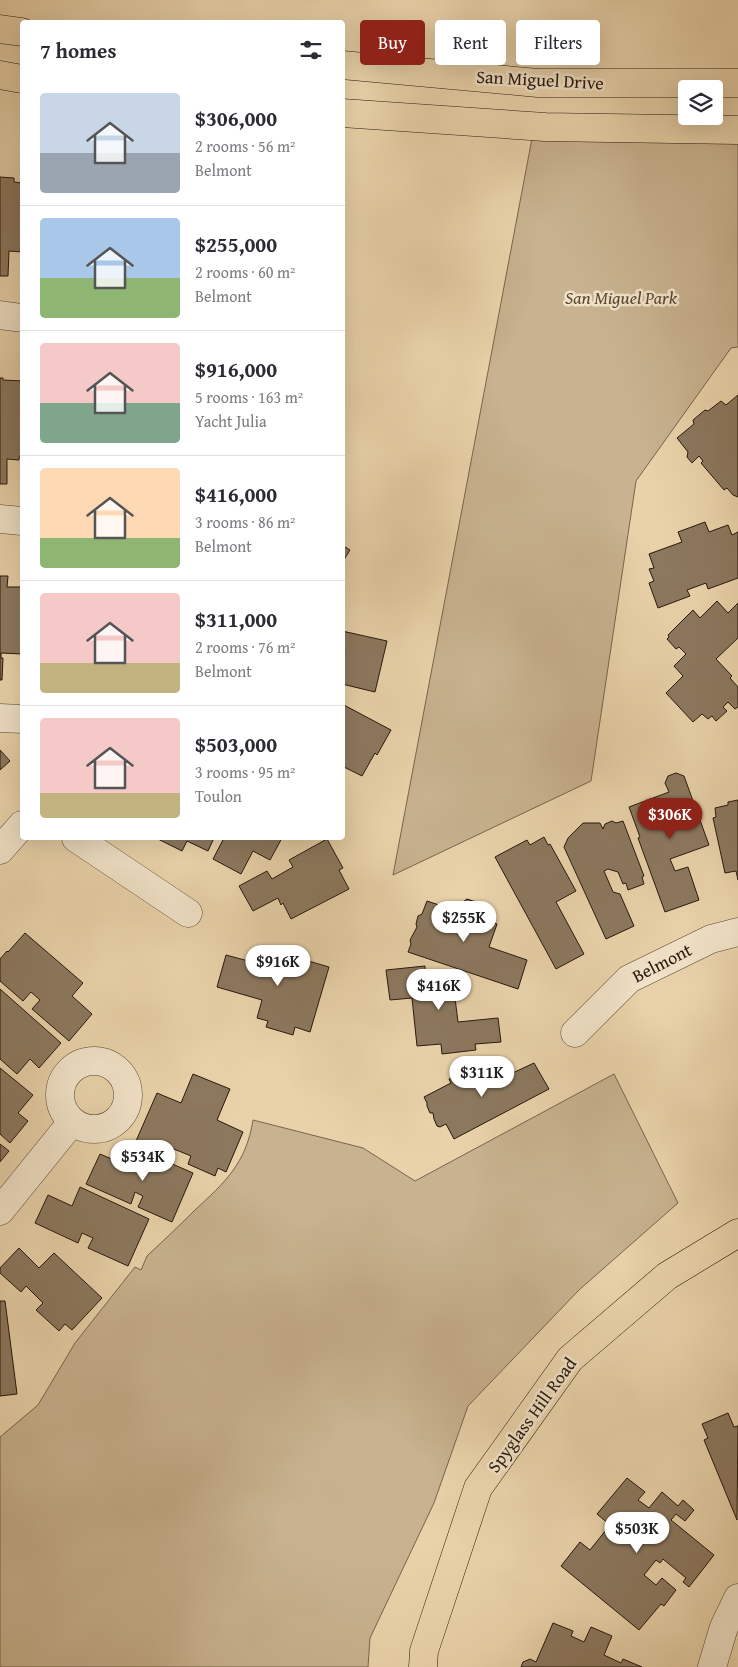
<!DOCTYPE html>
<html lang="en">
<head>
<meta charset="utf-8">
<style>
  :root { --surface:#fff; --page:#f2f2f3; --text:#2b2b33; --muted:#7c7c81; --line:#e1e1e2; --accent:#8f2418 }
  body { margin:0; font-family:"Gentium Book Plus",serif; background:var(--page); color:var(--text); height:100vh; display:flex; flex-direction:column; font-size:19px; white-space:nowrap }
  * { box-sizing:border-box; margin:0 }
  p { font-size:16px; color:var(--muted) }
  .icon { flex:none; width:28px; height:28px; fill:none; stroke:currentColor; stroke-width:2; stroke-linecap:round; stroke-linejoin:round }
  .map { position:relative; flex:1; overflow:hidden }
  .sheet { position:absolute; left:20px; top:20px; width:325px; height:820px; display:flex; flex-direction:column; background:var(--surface); border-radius:5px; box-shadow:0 5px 20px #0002 }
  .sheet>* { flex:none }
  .banner { position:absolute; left:360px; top:20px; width:302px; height:45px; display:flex; gap:10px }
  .buttons { position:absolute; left:678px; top:80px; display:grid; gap:10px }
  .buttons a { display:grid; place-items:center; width:45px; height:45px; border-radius:5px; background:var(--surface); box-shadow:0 5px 20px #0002; font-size:25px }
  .price { position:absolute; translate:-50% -42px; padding:0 11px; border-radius:18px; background:#fff; color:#222; font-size:16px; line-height:32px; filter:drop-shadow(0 1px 2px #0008) }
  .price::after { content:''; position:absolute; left:50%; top:30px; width:15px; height:11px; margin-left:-8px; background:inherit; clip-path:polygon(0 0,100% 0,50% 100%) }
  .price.selected { background:var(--accent); color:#fff }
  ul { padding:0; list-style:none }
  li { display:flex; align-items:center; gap:15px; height:125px; padding:0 20px }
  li+li { border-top:1px solid var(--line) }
  li span { display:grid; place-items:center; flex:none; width:140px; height:100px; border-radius:5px; color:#555 }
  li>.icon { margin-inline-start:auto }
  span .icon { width:60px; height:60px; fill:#fffc; stroke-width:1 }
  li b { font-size:21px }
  h2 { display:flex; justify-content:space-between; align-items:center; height:60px; padding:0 20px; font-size:21px }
  .tag { padding:0 18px; border-radius:5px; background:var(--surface); box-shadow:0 5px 20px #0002; font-size:18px; line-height:45px }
  .tag.selected { background:var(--accent); color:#fff }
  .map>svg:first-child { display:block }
</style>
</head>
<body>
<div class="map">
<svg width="738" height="1667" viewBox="0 0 738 1667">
  <rect width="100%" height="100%" fill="#e9d2aa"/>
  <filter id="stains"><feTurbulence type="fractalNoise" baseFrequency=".004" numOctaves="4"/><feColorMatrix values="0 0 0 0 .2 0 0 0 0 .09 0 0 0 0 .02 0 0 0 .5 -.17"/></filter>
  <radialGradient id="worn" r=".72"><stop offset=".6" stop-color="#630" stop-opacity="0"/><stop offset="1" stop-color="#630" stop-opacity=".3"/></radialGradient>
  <path fill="#c8b28f" stroke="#78644e" d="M533,133L738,137V347L731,348L636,481L591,781L393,875Z
    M614,1074L678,1203L579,1290L468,1406L434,1503L370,1638L368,1667H0V1437L38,1405L75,1343L135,1267L141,1270L147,1256C163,1241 179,1226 194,1211C225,1182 246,1164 253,1120L363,1148L415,1181Z"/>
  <path fill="#8c785f" stroke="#27170d" d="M0,177L14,178V182L22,183V252L9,251L8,276H0Z
    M0,378H3V380L22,381V457H19V460L7,459V484H0Z
    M738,395V497L733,495L727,488L724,490L701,463L703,461L699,456L692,463L687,457L688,452L677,438L694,424L693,420L705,410L708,411L721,401L726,405Z
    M705,522L709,532L728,525L732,535L738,532V578L708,589L706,583L687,590L690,596L658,608L649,583L654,581L649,569L654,568L649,554L682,542L678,532Z
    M342,545L350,550L342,563Z
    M0,576H8L7,587H22V654L1,653V658H3L2,680H0Z
    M717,601L728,613L738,603V638L716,659L732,676L730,678L738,687V707L735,709L728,702L723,707L727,711L716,721L712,716L708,719L702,714L693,722L666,693L683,676L674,666L686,654L679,647L676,649L667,639L669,637L668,635L693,610L700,618Z
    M342,631L387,641L375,692L342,684Z
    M342,704L391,730L377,755L375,753L362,776L342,766Z
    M0,750L10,761L0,770Z
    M676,773L684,776L709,845L670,859L675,871L688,867L699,900L665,912L638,838L640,837L629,807L669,792L665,783L668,776Z
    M738,800V880L736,871L725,873L713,818L716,817L715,808L728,805V802Z
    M612,821L616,823L623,821L644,876L642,877L644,884L628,890L626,883L623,884L618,872L608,869L604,871L613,892L620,894L634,926L606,939L564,847L568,838L583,823H600L603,829L605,824Z
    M544,837L548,845L550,844L576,891L556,902L584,954L556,969L495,857L527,840L530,845Z
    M156,838H214L208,851L187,841L182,851Z
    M224,838H282L270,860L253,851L241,874L213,859Z
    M327,839L343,868L339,870L349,889L291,919L283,903L281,905L278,898L253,911L239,886L267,871L272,879L293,867L289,860Z
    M467,899L479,903L482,908L479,918L497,924L489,947L527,960L518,989L408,952L411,944L410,940L417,927L416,924L418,916L422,914L427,901L460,912L463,902Z
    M25,933L83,983L72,996L92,1014L69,1041L32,1009L40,1000L31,992L23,1001L0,981V959L7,951L8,952Z
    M257,946L329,967L310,1032L295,1027L293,1035L266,1027L268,1021L257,1018L262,1000L217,987L226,955L252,962Z
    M425,966V972L436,971L437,978L457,975L460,998H455L458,1022L498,1018L501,1042L475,1044L476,1050L442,1054L441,1044L417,1046L412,998L390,1000L386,970Z
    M0,989L61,1043L39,1068L30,1059L17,1074L0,1059Z
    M534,1063L549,1089L454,1139L446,1124L440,1127L437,1126L434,1119L433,1113H430L427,1106V1103L424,1097L451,1083L449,1079L473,1067L476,1074L488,1071L498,1074L502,1078Z
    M0,1068L33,1095L18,1113L28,1121L10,1143L0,1134Z
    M193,1074L230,1089L217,1120L243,1132L226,1172L218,1168L215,1176L188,1164L191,1156L169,1147L166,1154L136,1141L157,1093L181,1103Z
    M0,1144L9,1151L0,1162Z
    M131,1146L193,1173L172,1222L138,1207L143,1196L135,1192L131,1204L86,1184L100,1154L128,1166L129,1163L125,1161Z
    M80,1187L149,1219L128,1266L88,1248L93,1238L82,1233L78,1243L35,1223L48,1195L72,1206Z
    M19,1248L39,1268L54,1253L102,1298L72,1330L65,1324L59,1331L36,1310L43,1303L26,1286L21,1292L0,1273V1268Z
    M0,1301H5L17,1394L0,1396Z
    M728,1413L734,1427L738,1426L737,1520L704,1440L708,1438L702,1424Z
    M627,1478L645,1492L638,1500L649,1508L662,1492L678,1506L683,1500L694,1510L685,1521L676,1514L671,1520L714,1555L689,1587L683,1582L686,1578L663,1559L660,1563L656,1560L644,1575L656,1585L662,1578L676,1590L664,1606L661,1604L639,1630L561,1566L580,1542L590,1550L610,1525L597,1514Z
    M553,1623L573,1631L571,1636L584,1642L591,1627L612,1636L604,1655L621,1663L623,1659L642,1667H521L523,1662L530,1659L536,1662Z"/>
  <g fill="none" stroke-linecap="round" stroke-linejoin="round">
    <g stroke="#584634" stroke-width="29">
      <path id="minor" d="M0,315L22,318
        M0,519L22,521
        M0,718L22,719
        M76,838L188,913
        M0,850L22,825
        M575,1033L629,979L711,939L738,932
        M60 1095a34 34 0 1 1 68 0a34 34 0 1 1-68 0Z
        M0,1211L72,1122
        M712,1667L724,1627L738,1598"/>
    </g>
    <g stroke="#27170d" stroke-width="29">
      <path id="major" d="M0,29L22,32
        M342,65L538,83H738
        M0,75L22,79
        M342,113L545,127L738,130
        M423,1667L424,1651L478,1488L570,1359L667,1276L738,1233"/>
    </g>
    <use href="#minor" stroke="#f1e2c8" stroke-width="28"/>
    <use href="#major" stroke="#e9d2aa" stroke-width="28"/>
  </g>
  <g text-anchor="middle" stroke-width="5" stroke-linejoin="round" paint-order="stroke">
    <g font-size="18" fill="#27170d" stroke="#f1e2c8">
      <text transform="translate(540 80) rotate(3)" y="6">San Miguel Drive</text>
      <text transform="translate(662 963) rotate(-27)" y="6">Belmont</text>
      <text transform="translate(532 1415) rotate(-54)" y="6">Spyglass Hill Road</text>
    </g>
    <g font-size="18" font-style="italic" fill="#574634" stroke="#f1e2c8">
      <text x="621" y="304">San Miguel Park</text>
    </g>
  </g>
  <rect width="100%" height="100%" filter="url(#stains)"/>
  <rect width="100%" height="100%" fill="url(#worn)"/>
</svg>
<div class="buttons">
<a><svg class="icon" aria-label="layers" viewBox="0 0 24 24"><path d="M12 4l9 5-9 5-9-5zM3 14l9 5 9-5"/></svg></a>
</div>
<b class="price selected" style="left:670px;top:840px">$306K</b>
<b class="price" style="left:464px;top:943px">$255K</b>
<b class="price" style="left:278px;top:987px">$916K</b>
<b class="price" style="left:439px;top:1011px">$416K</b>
<b class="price" style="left:482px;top:1098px">$311K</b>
<b class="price" style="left:143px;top:1182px">$534K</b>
<b class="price" style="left:637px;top:1554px">$503K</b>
<div class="banner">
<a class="tag selected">Buy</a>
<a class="tag">Rent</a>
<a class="tag">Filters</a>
</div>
<section class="sheet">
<h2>7 homes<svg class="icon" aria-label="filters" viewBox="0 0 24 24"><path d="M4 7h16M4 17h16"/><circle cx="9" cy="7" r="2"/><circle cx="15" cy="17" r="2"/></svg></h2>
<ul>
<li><span style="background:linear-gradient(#c9d6e8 60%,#9aa5b1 0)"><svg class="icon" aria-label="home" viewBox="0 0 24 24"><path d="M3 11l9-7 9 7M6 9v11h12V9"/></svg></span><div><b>$306,000</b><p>2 rooms · 56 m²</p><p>Belmont</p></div></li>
<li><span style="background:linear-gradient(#a9c7e8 60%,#8fb573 0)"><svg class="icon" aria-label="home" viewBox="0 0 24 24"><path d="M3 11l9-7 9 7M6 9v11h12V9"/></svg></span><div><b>$255,000</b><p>2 rooms · 60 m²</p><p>Belmont</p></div></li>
<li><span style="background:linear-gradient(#f6c9c9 60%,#7fa58c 0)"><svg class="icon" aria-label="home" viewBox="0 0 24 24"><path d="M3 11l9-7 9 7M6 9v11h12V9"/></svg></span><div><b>$916,000</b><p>5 rooms · 163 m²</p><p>Yacht Julia</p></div></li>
<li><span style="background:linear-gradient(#ffd9b3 70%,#8fb573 0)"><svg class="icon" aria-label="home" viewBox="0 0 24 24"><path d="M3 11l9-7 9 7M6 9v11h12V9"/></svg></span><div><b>$416,000</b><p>3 rooms · 86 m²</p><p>Belmont</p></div></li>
<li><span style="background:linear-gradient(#f6c9c9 70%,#c2b280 0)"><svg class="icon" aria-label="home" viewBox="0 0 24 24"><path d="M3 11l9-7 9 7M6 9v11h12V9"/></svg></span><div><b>$311,000</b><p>2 rooms · 76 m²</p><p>Belmont</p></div></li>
<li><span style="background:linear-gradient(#f6c9c9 75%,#c2b280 0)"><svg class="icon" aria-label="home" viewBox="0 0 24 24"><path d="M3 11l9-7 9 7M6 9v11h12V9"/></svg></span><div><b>$503,000</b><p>3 rooms · 95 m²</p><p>Toulon</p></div></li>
</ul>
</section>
</div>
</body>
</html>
